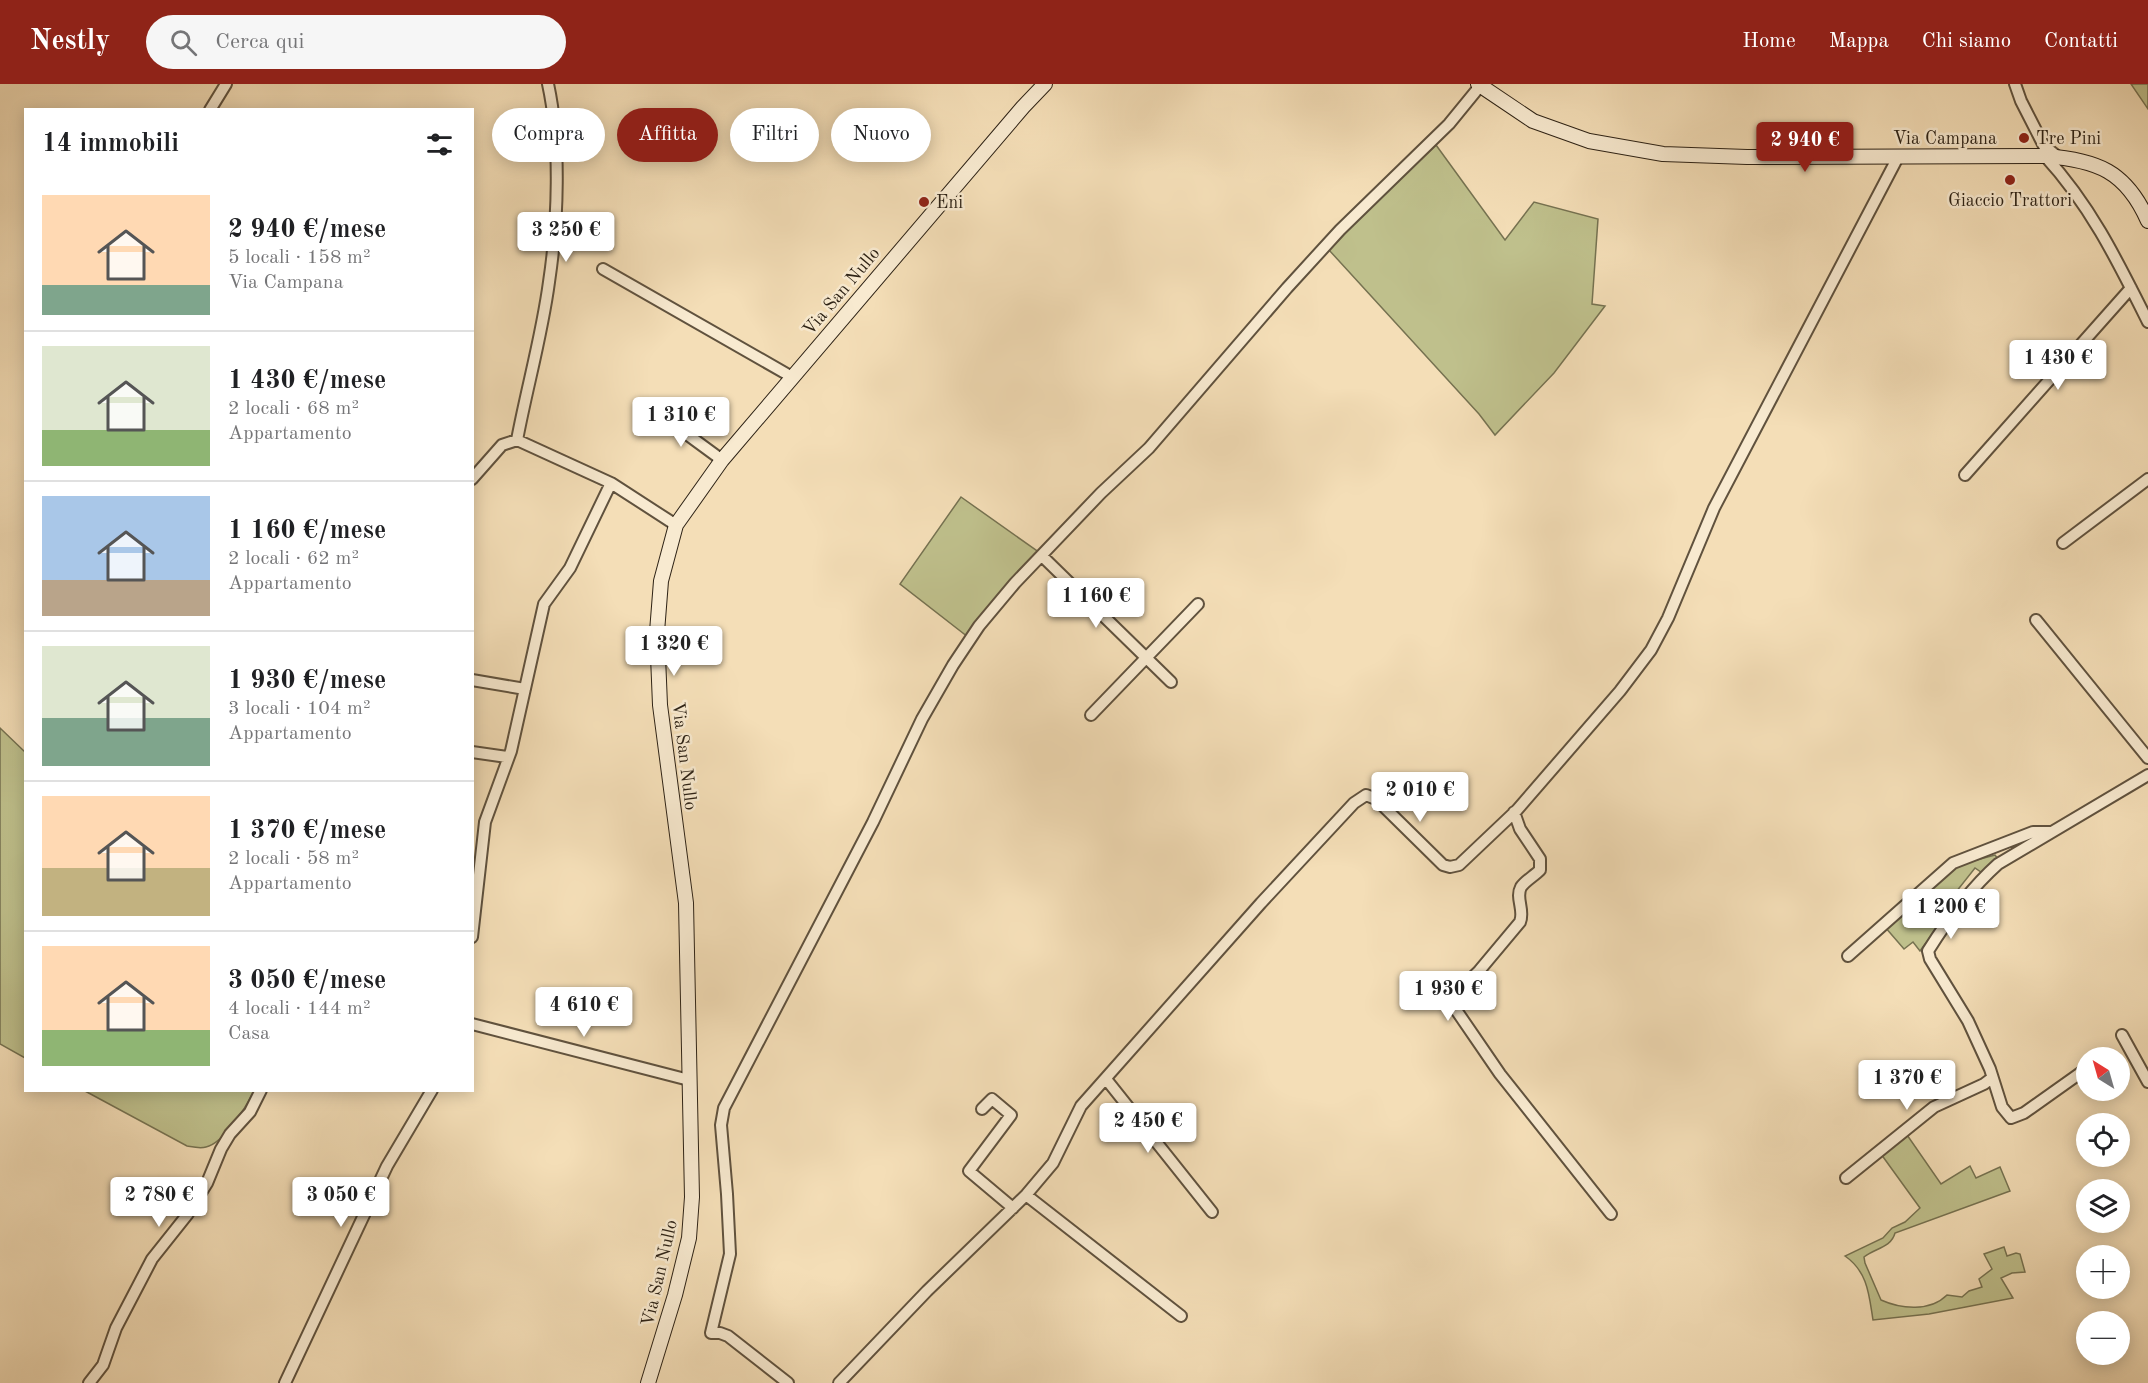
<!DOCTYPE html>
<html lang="it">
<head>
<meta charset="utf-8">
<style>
  :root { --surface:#fff; --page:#f6f6f6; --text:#202124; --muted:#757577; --line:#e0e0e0; --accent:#8f2418 }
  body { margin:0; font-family:"Old Standard TT",serif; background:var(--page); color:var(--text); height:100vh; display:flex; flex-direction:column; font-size:22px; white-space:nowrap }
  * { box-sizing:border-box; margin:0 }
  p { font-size:20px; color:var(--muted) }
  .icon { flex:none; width:33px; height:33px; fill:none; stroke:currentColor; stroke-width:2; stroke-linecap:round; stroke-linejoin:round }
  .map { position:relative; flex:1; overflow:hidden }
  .sheet { position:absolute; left:24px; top:24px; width:450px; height:984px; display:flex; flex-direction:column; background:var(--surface); border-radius:0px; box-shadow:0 3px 15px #0003 }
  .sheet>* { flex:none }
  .banner { position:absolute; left:492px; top:24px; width:570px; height:54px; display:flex; gap:12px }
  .needle { width:39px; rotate:323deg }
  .controls { position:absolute; left:2076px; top:963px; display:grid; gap:12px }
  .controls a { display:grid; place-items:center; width:54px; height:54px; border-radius:50%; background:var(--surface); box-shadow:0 3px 15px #0003; font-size:30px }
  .price { position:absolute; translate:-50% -51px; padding:0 14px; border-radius:6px; background:#fff; color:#222; font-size:20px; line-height:39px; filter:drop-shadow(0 2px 3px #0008) }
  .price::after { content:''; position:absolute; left:50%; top:36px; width:18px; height:14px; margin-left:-9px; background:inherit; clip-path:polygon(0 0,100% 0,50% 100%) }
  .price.current { background:var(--accent); color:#fff }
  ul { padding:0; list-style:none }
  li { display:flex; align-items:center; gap:18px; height:150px; padding:0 18px }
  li+li { border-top:2px solid var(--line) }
  li span { display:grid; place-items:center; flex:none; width:168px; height:120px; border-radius:0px; color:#555 }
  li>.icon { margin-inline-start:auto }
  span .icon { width:72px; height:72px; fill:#fffc; stroke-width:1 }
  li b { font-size:26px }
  h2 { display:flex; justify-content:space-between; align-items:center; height:72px; padding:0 18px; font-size:26px }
  .pill { padding:0 21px; border-radius:27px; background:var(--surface); box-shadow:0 3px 15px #0003; font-size:21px; line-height:54px }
  .pill.current { background:var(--accent); color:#fff }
  header { display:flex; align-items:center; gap:36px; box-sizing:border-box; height:84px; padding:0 30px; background:var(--accent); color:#fff }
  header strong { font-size:28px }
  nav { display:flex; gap:33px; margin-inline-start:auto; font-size:21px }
  .search { width:420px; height:54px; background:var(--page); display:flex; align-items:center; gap:15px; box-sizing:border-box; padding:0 21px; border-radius:33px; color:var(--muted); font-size:22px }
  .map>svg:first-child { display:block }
</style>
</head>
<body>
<header>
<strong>Nestly</strong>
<div class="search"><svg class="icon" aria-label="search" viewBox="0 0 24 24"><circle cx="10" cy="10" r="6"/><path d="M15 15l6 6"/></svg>Cerca qui</div>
<nav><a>Home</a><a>Mappa</a><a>Chi siamo</a><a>Contatti</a></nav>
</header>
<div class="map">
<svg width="2148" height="1299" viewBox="0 0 2148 1299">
  <rect width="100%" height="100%" fill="#f4deb7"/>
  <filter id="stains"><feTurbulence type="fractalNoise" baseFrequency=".00333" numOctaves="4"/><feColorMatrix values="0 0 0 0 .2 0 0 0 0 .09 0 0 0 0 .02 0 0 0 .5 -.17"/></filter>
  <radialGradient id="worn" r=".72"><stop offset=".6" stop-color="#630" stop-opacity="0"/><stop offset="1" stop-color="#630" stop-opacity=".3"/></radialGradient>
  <path fill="#bfc08c" stroke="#767251" stroke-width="1.5" d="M2131,0H2148V25Z
    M1436,61L1505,156L1534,118L1598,135L1592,220L1605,222L1554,289L1495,351L1479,330L1329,166L1349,143Z
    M961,413L1040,469L968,553L900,500Z
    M0,644L25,668V974L0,960Z
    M1995,771L1998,775L1981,788L1975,784L1956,808L1960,812L1920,867L1913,858L1904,865L1885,843L1958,781Z
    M85,1007H254C246,1023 224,1059 206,1063C200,1065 193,1063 187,1062Z
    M1905,1048L1941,1100L1970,1082L1976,1094L2000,1083L2010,1107L1895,1149C1891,1164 1875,1164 1864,1173L1865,1179L1881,1216C1901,1225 1930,1228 1947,1211L1962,1213L1969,1207L1982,1203L1979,1195L1992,1185L1984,1170L2004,1163L2007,1172L2016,1169L2020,1170L2025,1188L2012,1189L2001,1194L2013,1214L1929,1230L1873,1236C1869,1211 1868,1188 1845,1172L1883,1154L1892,1144L1905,1138L1920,1124L1881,1070Z"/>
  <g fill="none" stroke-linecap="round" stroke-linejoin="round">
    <g stroke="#60523e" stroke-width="14">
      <path id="street" d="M2015,0L2021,17L2044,62L2057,72
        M210,26L226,0
        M2045,72C2091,122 2118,178 2148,238
        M603,185L792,293
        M658,329L722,376
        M517,356C527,303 542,251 549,198C558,138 561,59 548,0
        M1965,391L2131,204
        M472,395L502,361L517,356L611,399L676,441
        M2063,459L2148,395
        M1042,472L1171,598
        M2036,536L2148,674
        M472,596L525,605
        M1091,631L1198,520
        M472,668L507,673
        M1514,728L1520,745L1540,775V786C1534,792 1525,797 1521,803C1515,814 1525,826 1520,838L1479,887L1454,911L1452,920L1500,990L1611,1130
        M472,853L485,738L511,667L544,520L570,484L611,399
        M1848,872L1953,779L2033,748H2050
        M472,940L689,996
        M2122,951L2148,998
        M2086,985L2024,1029L2011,1034L2002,1023L1990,985L1968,937L1930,875L1928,867C1948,835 1970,805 1998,780L2148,691
        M1106,995L1212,1128
        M982,1025L992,1015L1011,1031L969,1087L1013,1124
        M1846,1094L1934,1023L1984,1000L1992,994
        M1026,1111L1181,1232
        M89,1299L103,1281L116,1244L152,1175L187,1131L207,1099L221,1065L230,1050L250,1028L261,1006
        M285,1299L387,1082L432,1006
        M788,1299L728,1252L720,1249H711L730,1170L727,1110L721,1041L724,1024L873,738L922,635L953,581L979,542L1015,499L1101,409L1149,364L1287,204L1340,146L1449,40L1480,2
        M839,1299L927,1207L1026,1111L1053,1079L1081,1022L1261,819L1354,719L1366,711L1376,715L1443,781L1450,783L1459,781L1517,726L1620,607L1651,566L1668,534L1714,424L1898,73"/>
    </g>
    <g stroke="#2e2316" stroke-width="16">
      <path id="secondary" d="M1478,0L1533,37L1589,57L1663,70L1747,73L2045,72C2097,76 2126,87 2148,137
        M648,1299L675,1211L689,1154L692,1113L686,819L660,621L657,548L661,497L676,441L722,376L1023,23L1045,0"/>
    </g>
    <use href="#street" stroke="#f8ead0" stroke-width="10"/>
    <use href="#secondary" stroke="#f8ead0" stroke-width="14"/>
  </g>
  <g fill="#8f2418" stroke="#f8ead0" stroke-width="2">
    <circle cx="2024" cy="54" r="6"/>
    <circle cx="2010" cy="96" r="6"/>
    <circle cx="924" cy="118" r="6"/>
  </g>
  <g text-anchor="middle" stroke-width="5" stroke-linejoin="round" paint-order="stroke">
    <g font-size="18" fill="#2e2316" stroke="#f8ead0">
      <text x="1945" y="60">Via Campana</text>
      <text transform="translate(841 207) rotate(-50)" y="6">Via San Nullo</text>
      <text transform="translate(685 672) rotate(83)" y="6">Via San Nullo</text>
      <text transform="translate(659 1189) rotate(-77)" y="6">Via San Nullo</text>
    </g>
    <g font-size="18" fill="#2e2316" stroke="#f8ead0" text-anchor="start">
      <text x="2036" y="60">Tre Pini</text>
      <text x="2010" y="122" text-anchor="middle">Giaccio Trattori</text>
      <text x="936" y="124">Eni</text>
    </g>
  </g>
  <rect width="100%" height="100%" filter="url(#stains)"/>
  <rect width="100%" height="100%" fill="url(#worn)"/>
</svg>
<div class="controls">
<a><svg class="needle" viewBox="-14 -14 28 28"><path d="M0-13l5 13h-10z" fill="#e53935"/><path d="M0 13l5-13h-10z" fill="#757577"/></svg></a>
<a><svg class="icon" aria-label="locate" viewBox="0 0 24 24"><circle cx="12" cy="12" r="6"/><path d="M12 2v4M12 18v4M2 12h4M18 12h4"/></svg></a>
<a><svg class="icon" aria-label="layers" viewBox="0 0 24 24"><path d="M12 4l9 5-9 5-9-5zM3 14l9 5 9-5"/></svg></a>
<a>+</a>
<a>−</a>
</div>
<b class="price current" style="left:1805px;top:89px">2 940 €</b>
<b class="price" style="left:566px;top:179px">3 250 €</b>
<b class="price" style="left:2058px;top:307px">1 430 €</b>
<b class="price" style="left:681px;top:364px">1 310 €</b>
<b class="price" style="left:1096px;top:545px">1 160 €</b>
<b class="price" style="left:674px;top:593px">1 320 €</b>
<b class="price" style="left:1420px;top:739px">2 010 €</b>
<b class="price" style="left:1951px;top:856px">1 200 €</b>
<b class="price" style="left:1448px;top:938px">1 930 €</b>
<b class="price" style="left:584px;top:954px">4 610 €</b>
<b class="price" style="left:1907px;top:1027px">1 370 €</b>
<b class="price" style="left:1148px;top:1070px">2 450 €</b>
<b class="price" style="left:159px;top:1144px">2 780 €</b>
<b class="price" style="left:341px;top:1144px">3 050 €</b>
<div class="banner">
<a class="pill">Compra</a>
<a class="pill current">Affitta</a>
<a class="pill">Filtri</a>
<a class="pill">Nuovo</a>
</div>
<section class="sheet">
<h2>14 immobili<svg class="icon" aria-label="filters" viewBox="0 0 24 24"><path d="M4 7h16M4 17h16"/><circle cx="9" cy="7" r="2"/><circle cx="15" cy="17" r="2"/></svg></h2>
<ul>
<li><span style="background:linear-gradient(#ffd9b3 75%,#7fa58c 0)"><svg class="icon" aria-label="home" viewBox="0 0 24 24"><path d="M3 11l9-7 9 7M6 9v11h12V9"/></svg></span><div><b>2 940 €/mese</b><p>5 locali · 158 m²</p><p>Via Campana</p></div></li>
<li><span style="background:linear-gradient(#dfe7d0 70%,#8fb573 0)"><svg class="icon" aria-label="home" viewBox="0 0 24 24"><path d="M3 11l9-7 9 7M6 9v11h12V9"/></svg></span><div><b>1 430 €/mese</b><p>2 locali · 68 m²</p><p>Appartamento</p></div></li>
<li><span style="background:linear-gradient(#a9c7e8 70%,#b9a48a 0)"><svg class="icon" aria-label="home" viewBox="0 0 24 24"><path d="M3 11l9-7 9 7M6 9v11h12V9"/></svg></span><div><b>1 160 €/mese</b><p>2 locali · 62 m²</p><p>Appartamento</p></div></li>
<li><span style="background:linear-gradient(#dfe7d0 60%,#7fa58c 0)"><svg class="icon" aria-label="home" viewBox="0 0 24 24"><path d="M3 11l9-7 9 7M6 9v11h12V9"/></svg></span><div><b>1 930 €/mese</b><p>3 locali · 104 m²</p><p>Appartamento</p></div></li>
<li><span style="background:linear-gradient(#ffd9b3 60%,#c2b280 0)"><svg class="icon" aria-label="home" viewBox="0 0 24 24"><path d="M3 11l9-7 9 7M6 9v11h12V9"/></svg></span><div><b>1 370 €/mese</b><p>2 locali · 58 m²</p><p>Appartamento</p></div></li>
<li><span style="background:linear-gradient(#ffd9b3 70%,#8fb573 0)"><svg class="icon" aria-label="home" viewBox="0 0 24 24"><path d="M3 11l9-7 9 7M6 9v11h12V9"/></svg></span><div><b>3 050 €/mese</b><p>4 locali · 144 m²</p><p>Casa</p></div></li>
</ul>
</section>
</div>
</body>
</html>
